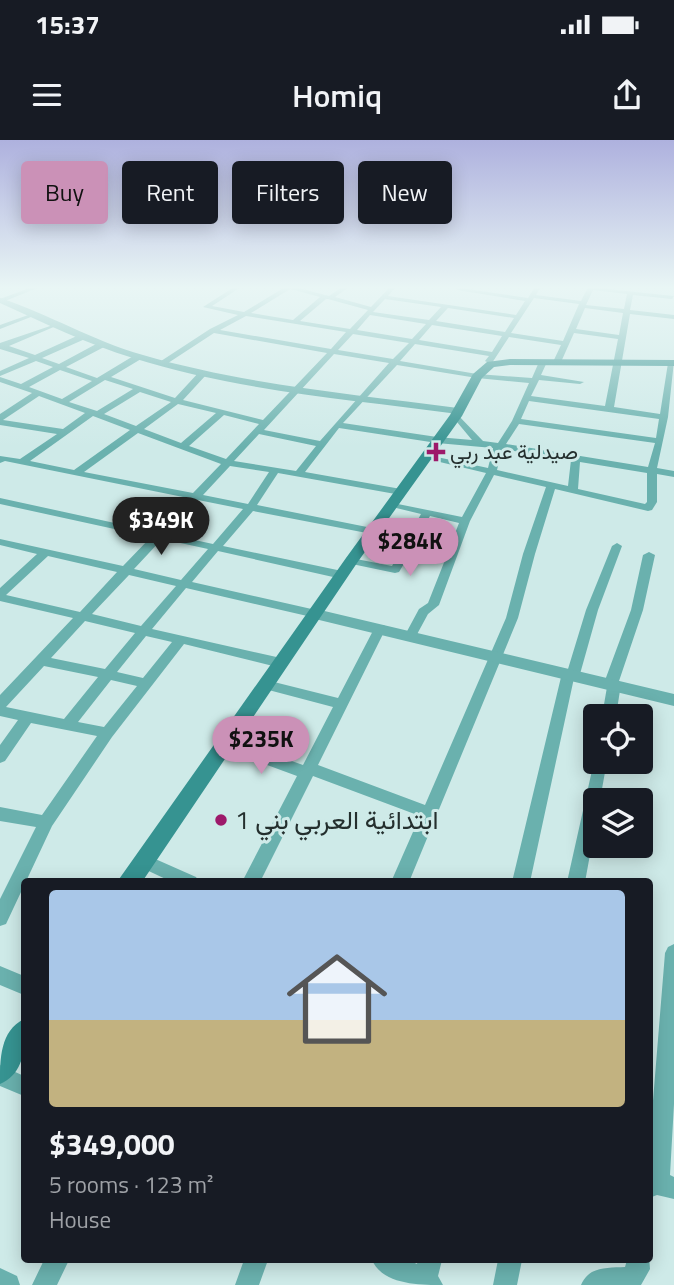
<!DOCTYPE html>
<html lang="en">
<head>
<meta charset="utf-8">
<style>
  :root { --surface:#171b24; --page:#242831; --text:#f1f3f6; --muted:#9ea1a6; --accent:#cb91b7 }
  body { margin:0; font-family:"Titillium Web",Vazirmatn,sans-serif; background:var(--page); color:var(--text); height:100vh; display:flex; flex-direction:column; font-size:26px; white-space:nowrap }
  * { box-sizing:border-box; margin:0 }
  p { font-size:23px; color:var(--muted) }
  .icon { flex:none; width:38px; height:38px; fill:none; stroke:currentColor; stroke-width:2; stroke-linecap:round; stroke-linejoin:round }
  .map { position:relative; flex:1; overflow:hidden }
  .side { position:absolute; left:21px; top:738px; width:632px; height:385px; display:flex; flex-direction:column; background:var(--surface); border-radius:7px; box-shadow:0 4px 18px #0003 }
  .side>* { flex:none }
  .guide { position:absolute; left:21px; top:21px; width:634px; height:63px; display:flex; gap:14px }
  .fabs { position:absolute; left:583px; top:564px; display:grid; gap:14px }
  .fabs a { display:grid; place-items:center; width:70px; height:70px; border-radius:7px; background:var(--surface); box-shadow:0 4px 18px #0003; font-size:35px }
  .price { position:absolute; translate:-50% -60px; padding:0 16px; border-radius:24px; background:var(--accent); color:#111; font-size:23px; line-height:46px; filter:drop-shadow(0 2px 4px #0008) }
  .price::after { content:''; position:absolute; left:50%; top:42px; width:21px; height:16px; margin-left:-10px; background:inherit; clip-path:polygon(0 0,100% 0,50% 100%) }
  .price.current { background:#222; color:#fff }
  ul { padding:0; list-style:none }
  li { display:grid; align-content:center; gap:14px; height:371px; padding:0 28px }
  li span { display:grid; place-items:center; height:217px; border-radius:7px; color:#555 }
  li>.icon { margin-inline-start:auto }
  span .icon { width:126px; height:126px; fill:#fffc; stroke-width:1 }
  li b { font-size:30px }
  .chip { padding:0 24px; border-radius:7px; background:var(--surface); box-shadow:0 4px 18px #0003; font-size:24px; line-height:63px }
  .chip.current { background:var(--accent); color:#111 }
  .status { display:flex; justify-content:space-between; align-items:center; height:49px; padding:0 35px; background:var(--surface); direction:ltr }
  .status svg { height:19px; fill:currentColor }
  header { display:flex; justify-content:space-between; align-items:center; height:91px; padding:0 28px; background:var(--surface); font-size:32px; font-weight:600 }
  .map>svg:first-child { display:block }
</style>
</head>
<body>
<div class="status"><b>15:37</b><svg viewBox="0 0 49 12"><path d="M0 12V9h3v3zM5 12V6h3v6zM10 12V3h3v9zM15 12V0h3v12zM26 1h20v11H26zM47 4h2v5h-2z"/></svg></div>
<header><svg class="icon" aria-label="menu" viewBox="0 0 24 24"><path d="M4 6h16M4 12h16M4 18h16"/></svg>Homiq<svg class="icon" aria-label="share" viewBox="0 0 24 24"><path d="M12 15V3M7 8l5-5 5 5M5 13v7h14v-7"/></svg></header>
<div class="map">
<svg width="674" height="1145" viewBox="0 0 674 1145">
  <rect width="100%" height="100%" fill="#ceeae8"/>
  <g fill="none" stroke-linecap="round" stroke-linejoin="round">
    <path fill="#6ab1ae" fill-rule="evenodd" d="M32,147H40L0,163V159Z
      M234,147H241L212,166L244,172L285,147H295L329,156L342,147H349L335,157L371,167L390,147H396L388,156L516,175L525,161L457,150L460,148L528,158L535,147H541L536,155L581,161L588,147L674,156L672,159L633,155L630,170L674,175V179L630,174L614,267L660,274L668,223L674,221L668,277L657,328L674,331V337L657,334V362L652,370L648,371L555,349L535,414L518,478L409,742H391L420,676L313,636L260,742H242L297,636L221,608L219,604L221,600L226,598L303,625L333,567L261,548L259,545L261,542L266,540L338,558L376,485H384L386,488L318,625L425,665L506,478L523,414L546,347L494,335L470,381L439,465L428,474L415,498H407L405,495L419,469L428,463L445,420L411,412L399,432L395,433L347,423L345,421L351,418L392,426L421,374L388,366V362L462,377L486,333L423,318V314L488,328L493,308L437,303L339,288L305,332L401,349L406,352L401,355L278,333L257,365L372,388L377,391L372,394L253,371L223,406L342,431L348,435L342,439L218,411L192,442L316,470L322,474L316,478L186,448L152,489L281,518L288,523L281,528L184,504L112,597L52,686L6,784L0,786V759L36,687L0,681V667L42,675L97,596L31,583L5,621L0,623V605L18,580L0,576V555L73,478L0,461V448L37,414L0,405V399L123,426L151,397L0,364V358L156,392L188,358L5,321L0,323V316L20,319L57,294L0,285V274L32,253L0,242V237L21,244L53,227L36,221L0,236V231L29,218L0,209V203L56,184V186L9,206L35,215L79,195H85V199L42,218L59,224L98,203H104V207L66,227L97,238L135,215H141V219L111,237L175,258L200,231H206V235L183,260L263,280L327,213L214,193L165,225L158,223L210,189L238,175L203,167ZM290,149L320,157L293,180L251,173ZM593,150L627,154L624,169L586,165ZM534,158L579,164L563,201L511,193ZM326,159H328L368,170L350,189L300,181ZM385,159L441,167L429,180L373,172ZM448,168L514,178L505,192L436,181ZM585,168L623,173L619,195L576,189ZM370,175L426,184L412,199L357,190ZM246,176L346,192L331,209L220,190ZM432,185L502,196L492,212L419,200ZM574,193L618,199L605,266L531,256L539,240L580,244L584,242L541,235L547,222L543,220L539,222L532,238L477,234L400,221L415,204L489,216L485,221L489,223H492L509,197L561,205L553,222L557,224L561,222ZM353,194L409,203L393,219L338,210ZM334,214L389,223L320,301L264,290ZM397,225L477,238L529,243L512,281L498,303L483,301L456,273L452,276L472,300L437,297L343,283ZM60,230L92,241L62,259L29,247ZM105,240L133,249L97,271L69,262ZM140,252L171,262L136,286L104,274ZM39,256L85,273L63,289L3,280ZM529,261L659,279L656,298L521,279ZM178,264L216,273L181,303L144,289ZM224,275L259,284L226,319L189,306ZM93,276L130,290L74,330L30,321ZM519,284L655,303L648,327L506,304ZM138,293L221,324L193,353L84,332ZM259,294L316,306L296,331L234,321ZM502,309L571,320L568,346L497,330ZM580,322L647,333V362L645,364L578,349ZM230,326L269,332L248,364L203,355ZM198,360L243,369L213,404L167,394ZM430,376L459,383L447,414L414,406ZM162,399L208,409L181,440L134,429ZM48,416L117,432L80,472L6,455ZM129,435L176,446L141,486L92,474ZM85,481L135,493L105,529L51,518ZM146,496L172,502L143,538L117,532ZM44,526L98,537L64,579L6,567ZM111,540L137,546L104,587L78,582Z
      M31,174L36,175L0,189V185Z
      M617,403L622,406L598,470L580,534L574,538L530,742H512L562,533L568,529L586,470L612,406Z
      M649,412L655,415L643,470L619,541L621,544L616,576H602L607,547L604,543L631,470L643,415Z
      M595,617V621H607L600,660H595V687L585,742H567Z
      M144,714L196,737L199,742H172L138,726L136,721L138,716Z
      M674,804V964L670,1035L674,1037V1059L657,1055L649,1058V1010L665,813L668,807Z
      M0,826L24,836V855L0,845Z
      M0,925L24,936V956L0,946Z
      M649,1116L650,1129L641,1145H581C589,1126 607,1128 625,1127L627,1120H649Z
      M44,1120H69L57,1145H32Z
      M244,1120H268L259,1145H235Z
      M372,1120H408L417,1124L418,1120H442L438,1136L443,1145C420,1145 383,1145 372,1120Z
      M498,1120H522L517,1145H493Z
      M0,1128L17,1136L20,1145H0Z"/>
    <path fill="#6ab1ae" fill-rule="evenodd" d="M0,158C49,174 93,201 143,215C246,245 353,254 458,268L463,271L458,274C349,259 238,251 133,218C87,204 44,183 0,163Z
      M316,469L674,554V566L311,478L308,474Z"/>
    <path fill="#369391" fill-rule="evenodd" d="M510,219L674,220V226L510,225L494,227L482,238L462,276L357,423L142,742H117L346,418L450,275L473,234L487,222Z
      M24,879C26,903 26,933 0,944C0,919 0,891 24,879Z"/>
  </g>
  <linearGradient id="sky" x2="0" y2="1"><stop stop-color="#aeb1de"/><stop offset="0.48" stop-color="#e9f6f5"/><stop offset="1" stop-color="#e9f6f5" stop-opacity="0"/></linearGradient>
  <rect width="674" height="307" fill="url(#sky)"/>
  <g fill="#9d196a" stroke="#ceeae8" stroke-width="2.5">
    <path d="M432.5 301.5h7v7h7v7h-7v7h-7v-7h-7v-7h7z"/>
    <circle cx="221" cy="680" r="7"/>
  </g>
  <g text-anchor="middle" stroke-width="6" stroke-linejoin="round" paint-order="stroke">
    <g font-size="21" fill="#242f2e" stroke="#ceeae8" text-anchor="start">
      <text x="450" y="319">صيدلية عبد ربي</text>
    </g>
    <g font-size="26" fill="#242f2e" stroke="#ceeae8" text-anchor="start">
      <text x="235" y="689">ابتدائية العربي بني 1</text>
    </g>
  </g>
</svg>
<div class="fabs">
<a><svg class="icon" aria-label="locate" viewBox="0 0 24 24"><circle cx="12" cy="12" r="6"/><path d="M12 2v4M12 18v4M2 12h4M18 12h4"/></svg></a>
<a><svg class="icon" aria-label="layers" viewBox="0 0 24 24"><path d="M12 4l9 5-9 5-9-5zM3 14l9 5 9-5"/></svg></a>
</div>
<b class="price current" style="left:161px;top:417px">$349K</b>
<b class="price" style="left:410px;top:438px">$284K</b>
<b class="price" style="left:261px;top:636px">$235K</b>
<div class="guide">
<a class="chip current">Buy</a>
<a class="chip">Rent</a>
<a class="chip">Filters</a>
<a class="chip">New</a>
</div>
<section class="side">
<ul>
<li><span style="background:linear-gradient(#a9c7e8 60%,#c2b280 0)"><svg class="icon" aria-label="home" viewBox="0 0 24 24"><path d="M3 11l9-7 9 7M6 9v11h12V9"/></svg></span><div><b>$349,000</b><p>5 rooms · 123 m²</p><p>House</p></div></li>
</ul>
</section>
</div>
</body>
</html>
